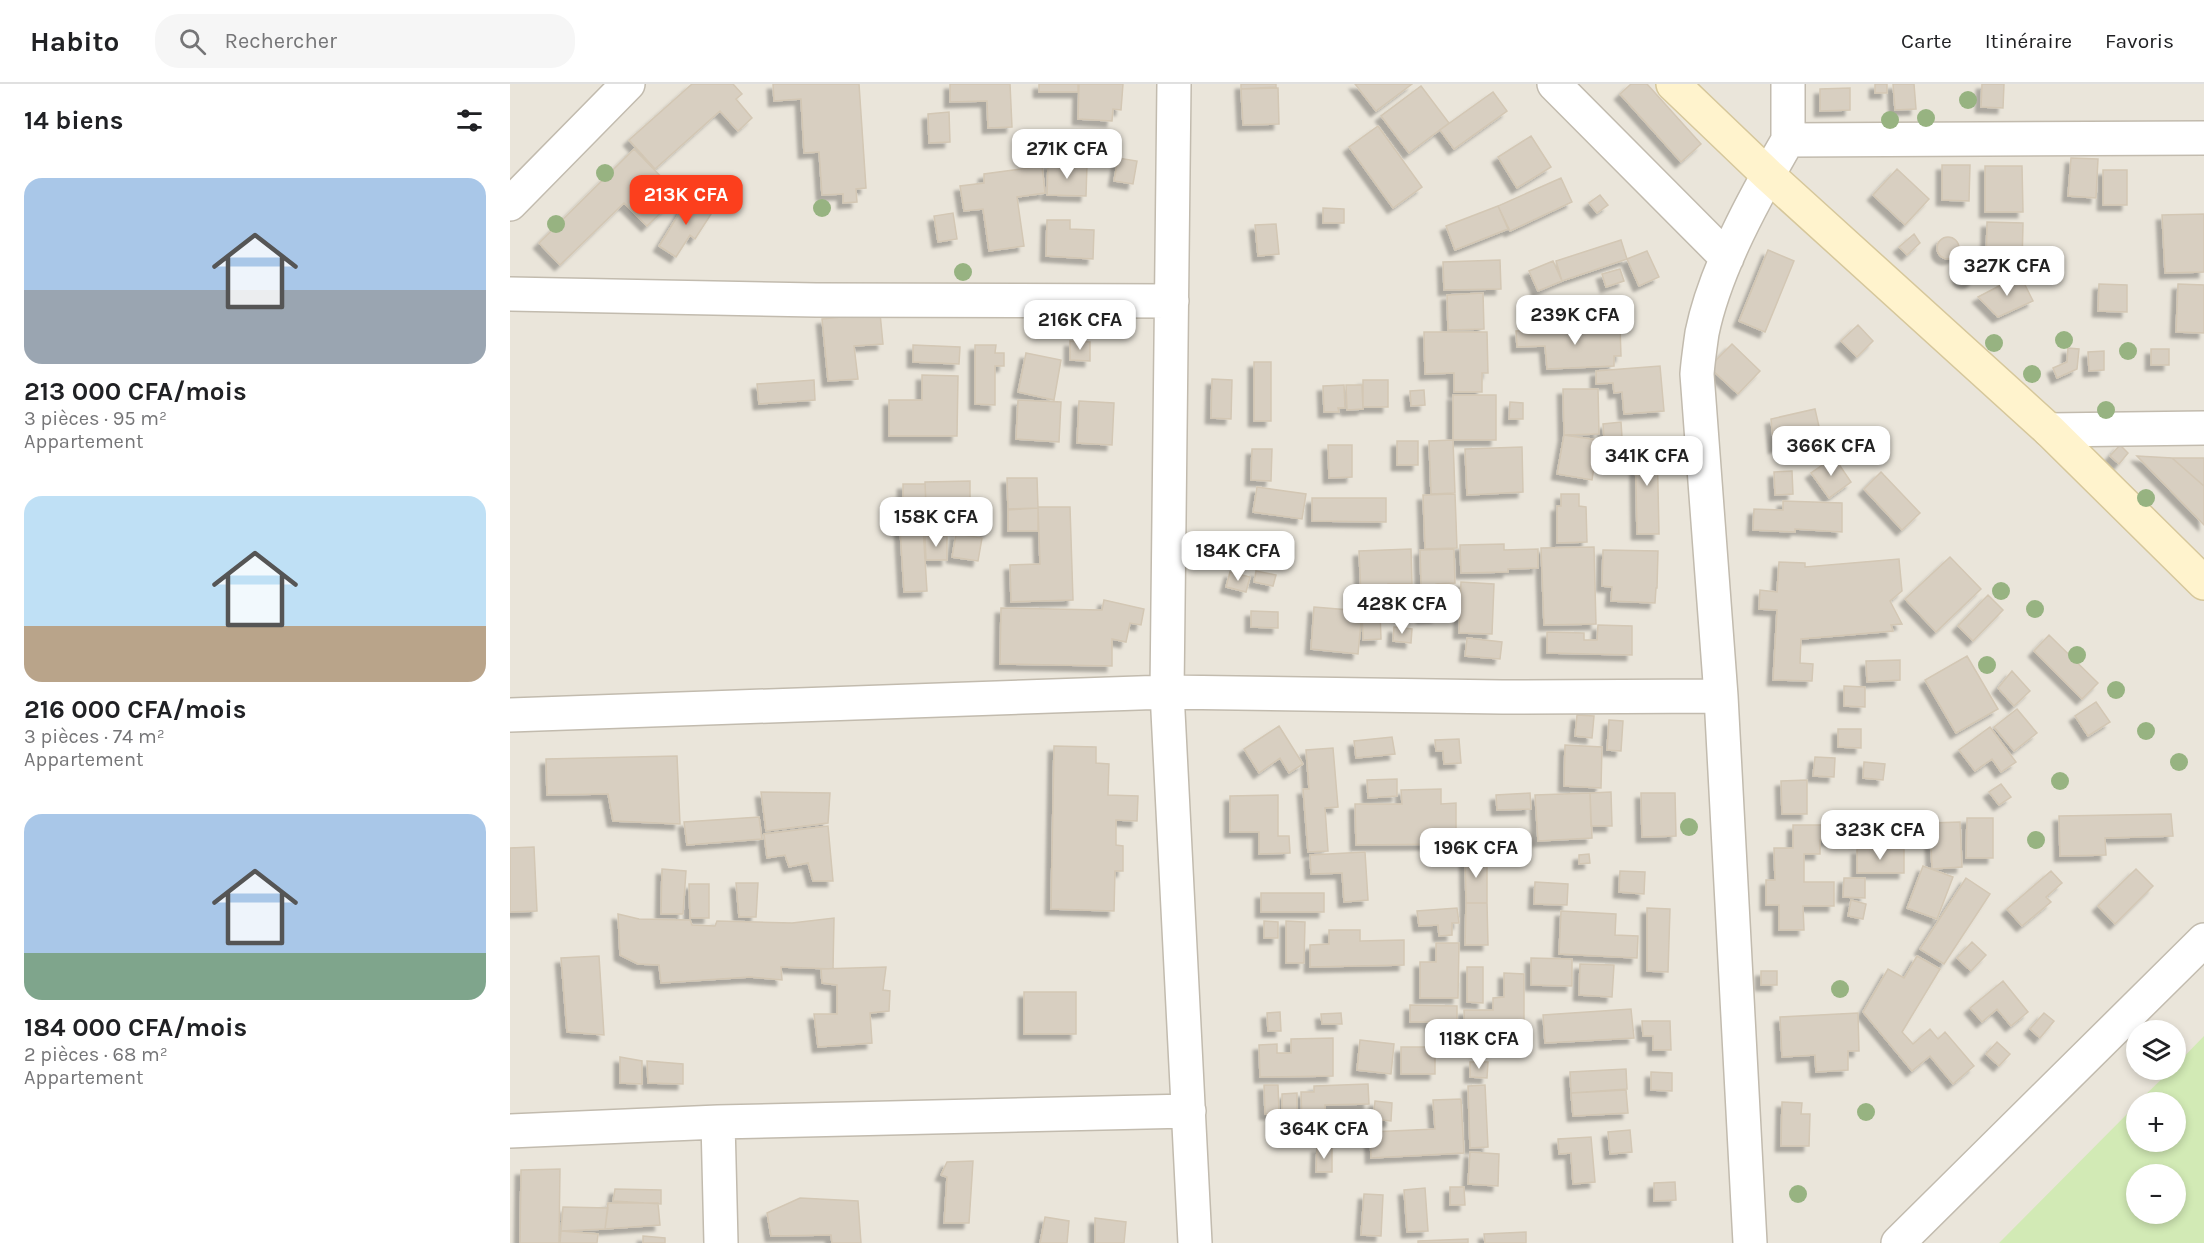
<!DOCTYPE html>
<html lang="fr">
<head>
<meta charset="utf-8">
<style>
  :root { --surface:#fff; --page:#f6f6f6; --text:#202124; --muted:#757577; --line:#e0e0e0; --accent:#fc3f1d }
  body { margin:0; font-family:Karla,sans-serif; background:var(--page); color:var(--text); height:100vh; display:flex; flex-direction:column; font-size:22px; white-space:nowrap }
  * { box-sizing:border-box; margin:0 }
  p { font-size:20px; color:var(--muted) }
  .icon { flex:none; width:33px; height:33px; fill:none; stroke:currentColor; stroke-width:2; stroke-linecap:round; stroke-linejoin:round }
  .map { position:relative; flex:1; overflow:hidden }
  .details { display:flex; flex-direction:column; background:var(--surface); width:510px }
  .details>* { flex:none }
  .tools { position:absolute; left:1616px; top:936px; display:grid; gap:12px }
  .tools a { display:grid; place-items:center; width:60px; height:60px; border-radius:50%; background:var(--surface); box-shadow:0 3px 9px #0003; font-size:30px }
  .price { position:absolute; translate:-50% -51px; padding:0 14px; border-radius:12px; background:#fff; color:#222; font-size:20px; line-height:39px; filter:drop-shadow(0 2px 3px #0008) }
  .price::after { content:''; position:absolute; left:50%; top:36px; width:18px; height:14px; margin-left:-9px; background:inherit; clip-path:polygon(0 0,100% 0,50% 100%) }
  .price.current { background:var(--accent); color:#fff }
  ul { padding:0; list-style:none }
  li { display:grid; align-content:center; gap:12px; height:318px; padding:0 24px }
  li span { display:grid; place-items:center; height:186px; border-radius:18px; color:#555 }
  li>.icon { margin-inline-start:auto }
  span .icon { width:108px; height:108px; fill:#fffc; stroke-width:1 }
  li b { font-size:26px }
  h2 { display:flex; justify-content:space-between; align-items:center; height:72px; padding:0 24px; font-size:26px }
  header { display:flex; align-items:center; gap:36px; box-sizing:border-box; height:84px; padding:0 30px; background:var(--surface); border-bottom:2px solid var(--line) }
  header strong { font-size:28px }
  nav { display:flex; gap:33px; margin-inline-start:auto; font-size:21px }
  .search { width:420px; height:54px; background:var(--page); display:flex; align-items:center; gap:15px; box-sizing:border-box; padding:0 21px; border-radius:24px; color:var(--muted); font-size:22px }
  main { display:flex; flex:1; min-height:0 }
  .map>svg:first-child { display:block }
</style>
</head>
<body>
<header>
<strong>Habito</strong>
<div class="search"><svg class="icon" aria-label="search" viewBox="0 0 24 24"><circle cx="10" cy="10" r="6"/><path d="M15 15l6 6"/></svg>Rechercher</div>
<nav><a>Carte</a><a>Itinéraire</a><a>Favoris</a></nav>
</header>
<main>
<section class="details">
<h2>14 biens<svg class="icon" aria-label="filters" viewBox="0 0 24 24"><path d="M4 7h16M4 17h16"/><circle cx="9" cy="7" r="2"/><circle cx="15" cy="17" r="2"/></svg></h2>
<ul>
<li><span style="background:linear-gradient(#a9c7e8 60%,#9aa5b1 0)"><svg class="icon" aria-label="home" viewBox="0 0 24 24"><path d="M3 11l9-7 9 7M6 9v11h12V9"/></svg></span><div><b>213 000 CFA/mois</b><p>3 pièces · 95 m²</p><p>Appartement</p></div></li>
<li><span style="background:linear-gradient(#bfe0f5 70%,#b9a48a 0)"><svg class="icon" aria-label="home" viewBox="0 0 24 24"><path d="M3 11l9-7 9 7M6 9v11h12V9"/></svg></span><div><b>216 000 CFA/mois</b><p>3 pièces · 74 m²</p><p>Appartement</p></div></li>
<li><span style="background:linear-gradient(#a9c7e8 75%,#7fa58c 0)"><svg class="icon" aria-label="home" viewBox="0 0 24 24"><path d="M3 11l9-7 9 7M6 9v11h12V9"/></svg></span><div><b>184 000 CFA/mois</b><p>2 pièces · 68 m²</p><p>Appartement</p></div></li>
</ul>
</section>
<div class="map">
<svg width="1694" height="1159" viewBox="0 0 1694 1159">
  <defs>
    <filter id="shadow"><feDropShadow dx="-5.5" dy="5.5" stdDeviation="1.5" flood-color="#0004"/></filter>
  </defs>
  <rect width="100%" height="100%" fill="#f6f3ec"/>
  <path fill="#eae5da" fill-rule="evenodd" d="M0,0H1694V1159H0ZM1626,946H1665V986H1626ZM1626,1018H1665V1058H1626ZM1626,1090H1665V1130H1626Z"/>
  <path fill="#d2eab5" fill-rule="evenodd" d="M1694,952V1159H1489L1626,1021V1058H1665V1018H1628L1661,986H1665V982ZM1626,1090H1665V1130H1626Z"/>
  <path fill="#d8cfc1" stroke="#d3c7b4" stroke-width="1.5" filter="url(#shadow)" d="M182,0H223L232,10L226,15L242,34L228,47L210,27L145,85L119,56Z
    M263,0H349L356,104L346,105L347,118L333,119V110L312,111L309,68L294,69L291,15L264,17Z
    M440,0H500L502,43L478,44L477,17L440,18Z
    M529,0H568V8H529Z
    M569,0H613L611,26L603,25L602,37L568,35Z
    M731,0H766V3L731,5Z
    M845,0H902L866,27Z
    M1121,0H1137L1191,60L1171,78L1110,10Z
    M1365,0H1377V9H1365Z
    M1383,0H1404L1406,25L1385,26Z
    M1472,0H1494L1493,24L1471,23Z
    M911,2L939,39L899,69L871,32Z
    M768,4L769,40L733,41L731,5Z
    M1340,4V26L1310,27V5Z
    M983,8L997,27L944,65L930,46Z
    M439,28L440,58L419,59L418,30Z
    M868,42L912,103L883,124L839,63Z
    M1021,52L1041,83L1007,104L988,73Z
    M124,65L169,111L137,142L114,119L50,181L29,159Z
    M608,74L627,77L623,100L604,97Z
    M1561,74L1588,75L1586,114L1558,112Z
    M538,80L577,81L576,112L537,111Z
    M1432,81H1460L1459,117L1432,116Z
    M532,82L535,109L507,113L514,162L479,167L473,125L454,127L450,102L474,99V90Z
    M1475,82H1512L1513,128H1475Z
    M1387,85L1419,115L1395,141L1363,111Z
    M1593,86H1617V121H1593Z
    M1051,94L1062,118L1000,147L988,122Z
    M1090,111L1098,121L1087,129L1079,119Z
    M180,112L203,127L185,155L180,151L166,173L149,162Z
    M988,122L998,145L945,166L936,142Z
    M813,124L834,125V139H813Z
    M443,129L447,155L428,158L424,132Z
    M1694,130V188L1655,189L1652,131Z
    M537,136H560V145L584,146L583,175L536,172Z
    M1477,138L1513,139L1512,183L1476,182Z
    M766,140L769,170L748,172L745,141Z
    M1404,150L1410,159L1397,171L1389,163Z
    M1427 164a11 11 0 1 1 22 0a11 11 0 1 1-22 0Z
    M1111,156L1117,175L1052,197L1046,177Z
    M1258,166L1284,177L1255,248L1229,237Z
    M1137,167L1149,193L1129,202L1117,175Z
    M990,176L991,205L934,206L933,178Z
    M1043,177L1052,197L1028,207L1019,187Z
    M1448 190a9 9 0 1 1 18 0a9 9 0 1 1-18 0Z
    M1110,185L1114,197L1096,203L1092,190Z
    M1510,191L1523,217L1488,233L1468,213Z
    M1589,200L1617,201V228L1588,227Z
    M1668,200L1694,201V249L1666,248Z
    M973,209L974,245L938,246L937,211Z
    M370,229L373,260L344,262L348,295L318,297L312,235Z
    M1348,241L1363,257L1347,273L1331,257Z
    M1110,242L1111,272H1104V282L1037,285L1035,262L1007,263L1006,247Z
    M914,248H977L978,289H972V308H944V289L915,290Z
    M560,257L580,258V277L560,276Z
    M1222,260L1250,287L1228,310L1199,283Z
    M403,261L450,263L449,280L403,278Z
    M465,261H486L485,269H494V282H485V321L465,320Z
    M1558,264L1569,265L1567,285L1547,294L1543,284L1557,278Z
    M1641,265H1659V281H1641Z
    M1594,267V286L1579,287L1578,268Z
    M516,269L551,276L544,316L508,308Z
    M744,278H761V337H744Z
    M1150,282L1154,327L1114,330L1112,308L1104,309L1103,299L1086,300V287Z
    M412,291L448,292L447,352H379V316H412Z
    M702,295L722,296L721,335L701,334Z
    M304,296L305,316L249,320L247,300Z
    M853,296H878V323H853Z
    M834,301L835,324H828L829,328H814L813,302Z
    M836,301H852L853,325L837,326Z
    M1053,305H1088L1089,350L1054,351Z
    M914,306L915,321L901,322L900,307Z
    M943,311H986V356H943Z
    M508,316L551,318L549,358L506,355Z
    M569,317L604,319L602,361L567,359Z
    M1000,318L1013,319V335H999Z
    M1305,325L1310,347L1264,364L1261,335Z
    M1111,338L1112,353L1094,355L1093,340Z
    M1054,351L1088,356L1082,396L1047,390Z
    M943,356L945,409L921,410L919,357Z
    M1147,356L1149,450H1127L1125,357Z
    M887,357H908V381H887Z
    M818,361H842V393L819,394Z
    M1610,361L1618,369L1609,380L1600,372Z
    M1012,363L1013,408L957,411L955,365Z
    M742,365H762L761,397L741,396Z
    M1627,372L1662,374L1694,402V441Z
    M1324,373L1341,398L1319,414L1301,389Z
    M1662,374H1694V402Z
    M1282,387L1283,410L1265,411L1264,388Z
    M1371,388L1410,429L1392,446L1354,405Z
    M497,394H527L528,424L498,425Z
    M460,397V422H416L415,398Z
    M393,400H415L416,422H393Z
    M747,403L796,410L792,435L743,428Z
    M945,410L947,464L915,465L913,411Z
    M1051,410H1069V422L1076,423L1077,458L1047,459V422H1051Z
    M802,414H876V438L802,437Z
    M1273,417L1332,419V448L1285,445V448L1243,446L1244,425L1273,426Z
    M528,423H560L563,516L501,518L500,481L530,480Z
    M528,424V447H498V426Z
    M444,425L460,426V446L443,445Z
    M461,425L480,426L479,447L460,446Z
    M412,427L417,507L394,508L389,429Z
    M446,450L472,454L468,477L442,473Z
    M708,450L725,453L722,473L705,470Z
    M415,452H437V476H416Z
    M994,460V466L1028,465V484L998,485V488L951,489L950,461Z
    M1084,463L1086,540L1034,541L1031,464Z
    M901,465L902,500H878L879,511H851L849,467Z
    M944,465L945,499L926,500L927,533L912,534L910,466Z
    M1093,466L1148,467L1147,504H1146L1145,519L1101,517L1102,503L1092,502Z
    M1440,473L1471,505L1426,548L1395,515Z
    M1389,475L1392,507L1380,517L1392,540L1381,541L1383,547L1291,555L1290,579L1303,580L1302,597L1263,596L1267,526L1249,525L1250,506L1267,508L1269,478L1295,479V483Z
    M746,487L766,491L763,502L744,498Z
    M720,488L740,493L736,508L716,503Z
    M951,498L984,500L982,550L949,549Z
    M1478,511L1493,526L1463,557L1448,542Z
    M594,516L634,525L631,541L620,539L616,558L602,555V582L490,580L491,524L592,526Z
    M804,523L852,527L848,570L801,565Z
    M741,527L768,528V544L741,543Z
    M852,527H870L871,555L853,556Z
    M1088,541L1122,542V571L1037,569V548L1074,549V556H1087Z
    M884,543L902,545L901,559L883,557Z
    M1539,551L1588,599L1572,615L1524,567Z
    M957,554L992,558L990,575L955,572Z
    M1457,572L1488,625L1446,649L1415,596Z
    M1390,576V596L1357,598L1356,577Z
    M1502,587L1520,607L1504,622L1488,604Z
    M1334,602L1355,603V623L1334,622Z
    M1586,618L1600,638L1578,652L1565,632Z
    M1507,625L1527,649L1504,667L1484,643Z
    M1067,631L1084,632L1082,654L1065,652Z
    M1099,636L1113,637L1111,667L1097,666Z
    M769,642L793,680L779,689L770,674L749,689L734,665Z
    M1480,643L1506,678L1491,688L1482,675L1465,687L1449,666Z
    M1328,645H1351V664L1328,663Z
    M882,653L885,670L846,674L844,657Z
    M949,655L951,679L934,680L933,667H926L925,656Z
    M1055,661L1092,663L1091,704L1054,702Z
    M544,662L586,663V679L599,680L598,711L628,712L627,737L606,736V761L613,762V787H605L604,827L541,825Z
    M823,664L828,723L815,724L818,767L798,768L793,705H799L796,666Z
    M167,672L170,740L103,737L98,710L37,711L36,675Z
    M1305,673L1325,674L1324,693L1303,692Z
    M1354,678L1375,680L1373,696L1353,694Z
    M887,695V712L858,714L857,696Z
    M1297,696V730H1272L1271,697Z
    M1491,700L1501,713L1489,721L1479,708Z
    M931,705V720L946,719V760L846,761L845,720H892L891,706Z
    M251,708L320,709L318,739L256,747Z
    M1101,708L1102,742H1081L1080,709Z
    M1020,709L1021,725L987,726L986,711Z
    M1080,709L1082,754L1028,757L1025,711Z
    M1131,709H1165L1166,752L1132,753Z
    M768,711V752H779L780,769L749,770V748H720V712Z
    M1661,730L1663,752L1595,754L1596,771L1550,772L1549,732Z
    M249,733L252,755L177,761L174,738Z
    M1457,734H1483V774H1456Z
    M1450,738L1452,783L1422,785L1420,739Z
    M1283,741H1331V756H1310V770H1294V798H1324V822H1293L1294,846H1269V821H1256V796H1265L1264,764H1283Z
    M318,742L323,797H303L298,779L279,783L275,771L257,774L254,750Z
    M1354,745L1356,757L1346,758L1345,746Z
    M24,763L27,827L0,828V764Z
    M1347,765H1394V789H1347Z
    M855,768L858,816L834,818L832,789L801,790L800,771Z
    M1079,770L1080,779L1069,780V771Z
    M955,772H977V819H956Z
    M1413,782L1443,793L1427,835L1397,824Z
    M152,785L176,787L173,830H151Z
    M1626,785L1643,802L1605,840L1588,822Z
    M1110,787L1135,788L1134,810L1109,808Z
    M1541,787L1552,799L1536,813L1541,818L1512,842L1497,825Z
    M1334,794H1355V814L1333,813Z
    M1456,794L1480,810L1434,880L1410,865Z
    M1025,798L1058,800L1057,821L1024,820Z
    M226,799H248L246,833H229Z
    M179,800H199V834H180Z
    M751,809H814V828H751Z
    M1341,816L1356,820L1353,835L1338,832Z
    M956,819H977L978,861H955Z
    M947,824L949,839H942V851L929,852L928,841L909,842L907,827Z
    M1137,824L1160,825L1158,888L1137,887Z
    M1051,827L1106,830L1105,851L1128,852L1127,874L1049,870Z
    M108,830L129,835L180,836L182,841L205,842L207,837L282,839L324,834L323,885L271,883L272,896L240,893L151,899L149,881L128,880L110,871Z
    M754,837L768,838V854H754Z
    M776,837L795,838L794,879H776Z
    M819,846H850V857L894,856V881L800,883V861L819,860Z
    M1462,858L1476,871L1461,887L1447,874Z
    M926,859H949L948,914H910V878H926Z
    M89,872L94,951L57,948L51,874Z
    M1407,872L1430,885L1392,948L1403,960L1420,945L1428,955L1435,948L1464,982L1443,1000L1420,972L1402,987L1353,928L1378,885L1394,894Z
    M1021,874L1062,875V902L1021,901Z
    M1070,880L1104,881L1102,913L1069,911Z
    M376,883L373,906L380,907L379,927L360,929L362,959L308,963L304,930H327V901L312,899L311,885Z
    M957,883H973V919L957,918Z
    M1251,887H1267V901H1251Z
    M994,889L1014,890V958H955L954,926H983V914L994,913Z
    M1493,897L1518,928L1501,942L1487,925L1472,938L1460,924Z
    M514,908H566V950H514Z
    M900,921L947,922V939L935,938V942H921V938H900Z
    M1121,925L1124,954L1035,959L1033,931Z
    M770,928L771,947H758L757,929Z
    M831,929L832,940H812L811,930Z
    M1348,929L1349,967H1338V986L1306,988L1305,971L1272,973L1270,933Z
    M1534,929L1544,937L1530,954L1520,945Z
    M1132,937H1160L1161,966H1143V952H1133Z
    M823,954V992L750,993L749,961L767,960V969H781V955Z
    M850,956L884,960L881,990L847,986Z
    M1487,958L1500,970L1489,982L1476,970Z
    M891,963H925V990H891Z
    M110,973L132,977V1000L110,999Z
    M137,977L173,980V1000L138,999Z
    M960,978H978L977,994L960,993Z
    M1116,985L1117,1005L1061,1009L1060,988Z
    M1141,988L1162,989V1007L1141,1006Z
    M858,1000L859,1020L815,1021V1035L792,1036L791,1008H804V1002Z
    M754,1001H768L769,1030H755Z
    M975,1001L978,1063L960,1064L958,1002Z
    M1116,1006L1118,1029L1063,1032L1061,1009Z
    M787,1009V1034H772V1010Z
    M951,1015L954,1069L861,1074L860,1048L925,1045L923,1016Z
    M865,1017L882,1019L881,1037L863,1035Z
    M1272,1018L1292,1019L1291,1030H1300L1299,1062H1271Z
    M840,1028V1036H826L825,1029Z
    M1120,1046L1122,1068L1100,1070L1098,1048Z
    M1081,1053L1085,1098L1063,1100L1061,1069L1049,1070L1048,1055Z
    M807,1063L822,1064V1088H806Z
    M960,1068L989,1070L988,1102L958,1100Z
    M463,1077L459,1139H434L437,1093L431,1091L437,1078Z
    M50,1085L49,1159H10L11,1086Z
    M1165,1098L1166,1116L1144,1117V1099Z
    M940,1103H954L955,1121H940Z
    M915,1104L918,1147L897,1148L894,1106Z
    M105,1105L151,1106V1120L103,1117Z
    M854,1110L873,1111L871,1152L851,1151Z
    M290,1114L348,1117L351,1159H322L321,1151L261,1152L257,1129Z
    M98,1119H148L150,1141L95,1145Z
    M53,1123L98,1124L95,1145L51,1147Z
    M535,1133L559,1137L557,1159H530Z
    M585,1134L616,1138L614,1159H585Z
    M51,1147L88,1150L87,1159H50Z
    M1016,1148V1159H975L974,1150Z
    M133,1152L155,1154V1159H133Z
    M958,1155V1159H908V1157Z"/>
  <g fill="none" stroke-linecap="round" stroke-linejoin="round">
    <g stroke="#c2bbae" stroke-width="36">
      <path id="street" d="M664,0L657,608L685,1159
        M1044,0L1217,174
        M1278,56V0
        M0,120L118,0
        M0,210L306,216L662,217
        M1539,346L1694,344
        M0,631L657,608L992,613L1211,612
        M208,1038L211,1159
        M0,1047L208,1038L679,1027
        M1240,1159L1211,612L1187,290C1188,277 1190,263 1192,249C1205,185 1245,113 1278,56L1694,54
        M1388,1159L1694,856"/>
    </g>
    <g stroke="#d6c79b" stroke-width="36">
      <path id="secondary" d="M1163,0L1258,91L1539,346L1694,499"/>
    </g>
    <use href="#street" stroke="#fff" stroke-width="33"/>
    <use href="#secondary" stroke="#fff3cd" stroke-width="33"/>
  </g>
  <g fill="#97b381">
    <circle cx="1458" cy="16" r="9"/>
    <circle cx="1416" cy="34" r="9"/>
    <circle cx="1380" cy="36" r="9"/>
    <circle cx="95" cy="89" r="9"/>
    <circle cx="312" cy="124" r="9"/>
    <circle cx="46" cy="140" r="9"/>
    <circle cx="453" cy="188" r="9"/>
    <circle cx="1554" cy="256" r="9"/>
    <circle cx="1484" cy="259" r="9"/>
    <circle cx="1618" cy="267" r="9"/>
    <circle cx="1522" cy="290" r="9"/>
    <circle cx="1596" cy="326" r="9"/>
    <circle cx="1636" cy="414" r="9"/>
    <circle cx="1491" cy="507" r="9"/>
    <circle cx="1525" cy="525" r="9"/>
    <circle cx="1567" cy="571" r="9"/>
    <circle cx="1477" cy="581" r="9"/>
    <circle cx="1606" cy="606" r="9"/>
    <circle cx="1636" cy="647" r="9"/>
    <circle cx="1669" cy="678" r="9"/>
    <circle cx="1550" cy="697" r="9"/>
    <circle cx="1179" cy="743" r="9"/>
    <circle cx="1526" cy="756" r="9"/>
    <circle cx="1330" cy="905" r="9"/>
    <circle cx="1356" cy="1028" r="9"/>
    <circle cx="1288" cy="1110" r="9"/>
  </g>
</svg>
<div class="tools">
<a><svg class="icon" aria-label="layers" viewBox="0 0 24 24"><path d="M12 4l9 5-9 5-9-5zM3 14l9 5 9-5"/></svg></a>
<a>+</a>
<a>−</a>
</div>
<b class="price" style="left:557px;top:96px">271K CFA</b>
<b class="price current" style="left:176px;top:142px">213K CFA</b>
<b class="price" style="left:1497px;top:213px">327K CFA</b>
<b class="price" style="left:1065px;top:262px">239K CFA</b>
<b class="price" style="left:570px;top:267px">216K CFA</b>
<b class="price" style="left:1321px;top:393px">366K CFA</b>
<b class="price" style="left:1137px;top:403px">341K CFA</b>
<b class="price" style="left:426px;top:464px">158K CFA</b>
<b class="price" style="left:728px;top:498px">184K CFA</b>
<b class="price" style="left:892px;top:551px">428K CFA</b>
<b class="price" style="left:1370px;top:777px">323K CFA</b>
<b class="price" style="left:966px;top:795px">196K CFA</b>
<b class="price" style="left:969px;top:986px">118K CFA</b>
<b class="price" style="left:814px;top:1076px">364K CFA</b>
</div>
</main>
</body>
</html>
